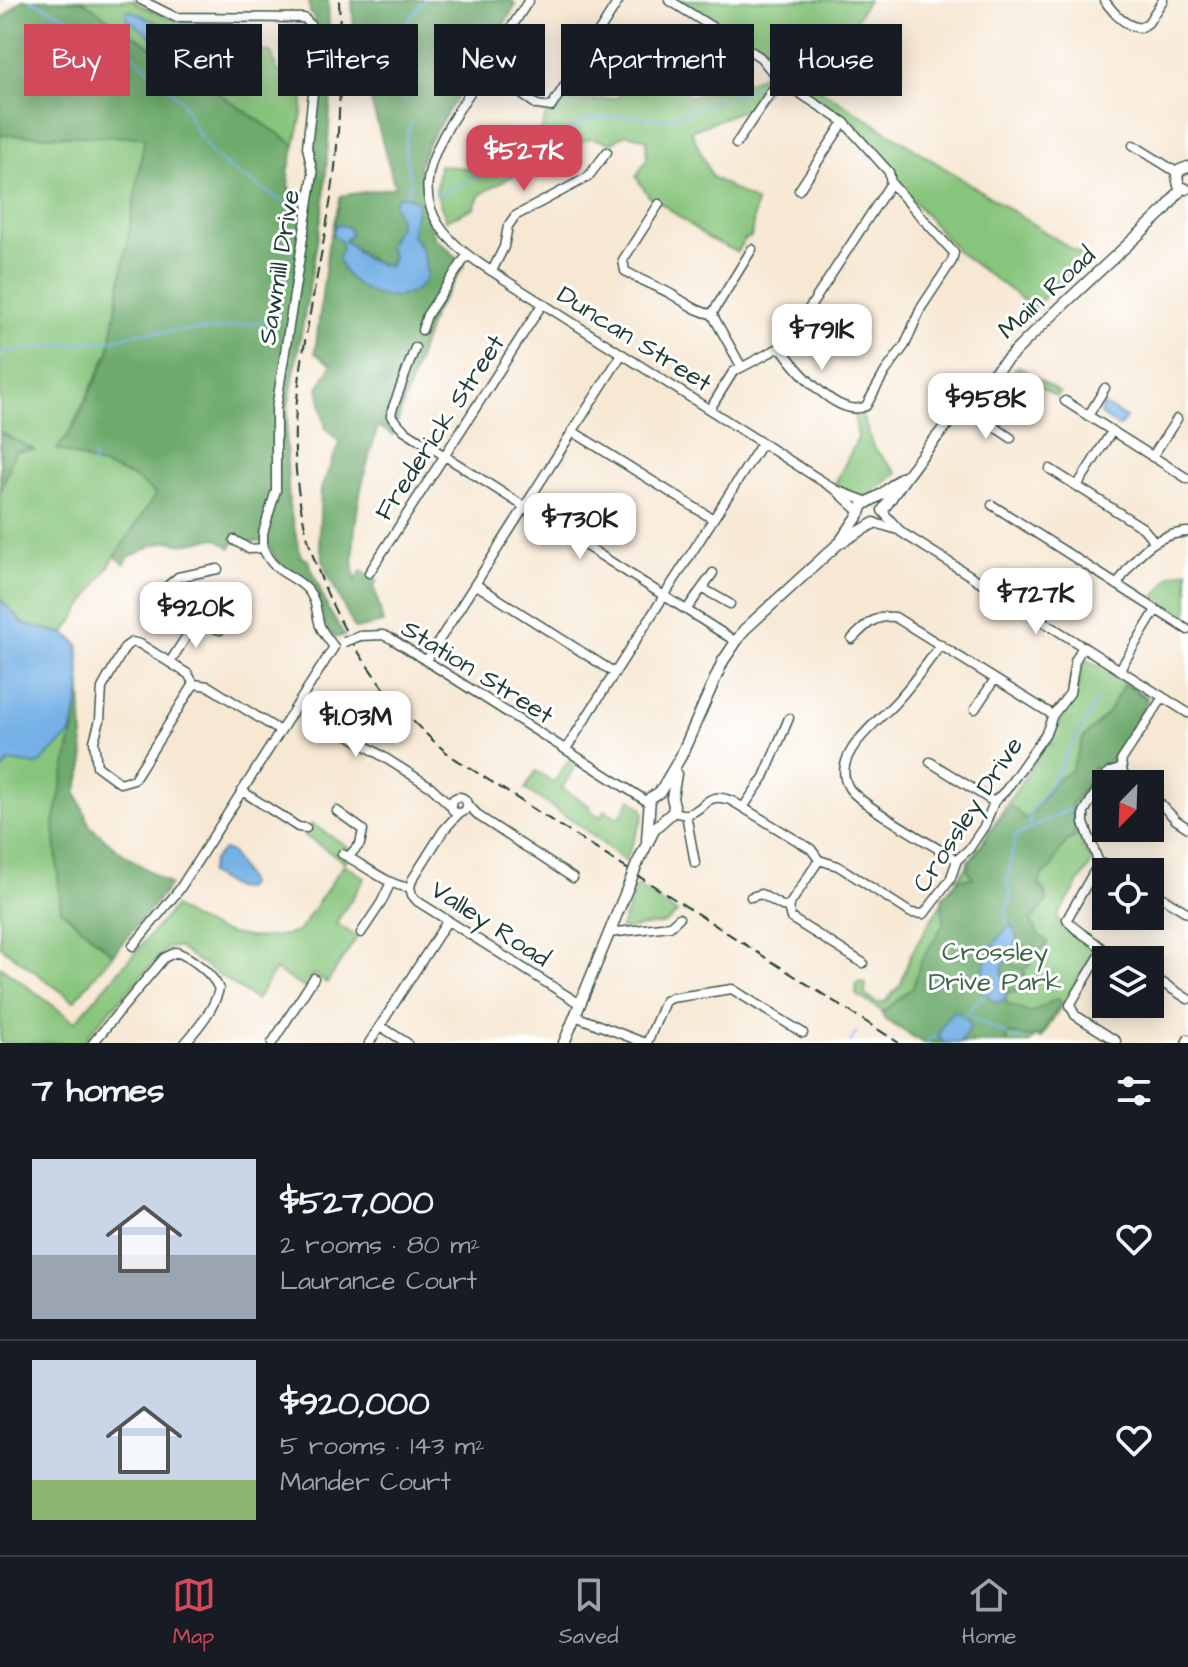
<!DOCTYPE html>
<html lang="en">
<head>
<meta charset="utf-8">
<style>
  :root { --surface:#171b24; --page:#242831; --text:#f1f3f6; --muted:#9ea1a6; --line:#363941; --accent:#d1495b }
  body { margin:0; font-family:"Architects Daughter",sans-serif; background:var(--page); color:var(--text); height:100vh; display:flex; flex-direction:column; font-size:30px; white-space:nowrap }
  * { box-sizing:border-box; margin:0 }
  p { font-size:26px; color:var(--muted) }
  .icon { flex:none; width:44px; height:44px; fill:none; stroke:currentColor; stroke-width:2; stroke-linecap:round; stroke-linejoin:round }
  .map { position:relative; height:1043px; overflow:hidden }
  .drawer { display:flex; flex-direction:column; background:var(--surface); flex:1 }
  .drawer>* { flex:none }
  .top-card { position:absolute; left:24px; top:24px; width:1140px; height:72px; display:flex; gap:16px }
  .needle { width:52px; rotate:203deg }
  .buttons { position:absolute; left:1092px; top:770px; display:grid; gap:16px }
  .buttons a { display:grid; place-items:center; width:72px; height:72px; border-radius:0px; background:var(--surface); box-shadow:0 4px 20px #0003; font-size:40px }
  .price { position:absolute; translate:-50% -68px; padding:0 18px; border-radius:16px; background:#fff; color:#222; font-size:26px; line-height:52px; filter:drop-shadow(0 2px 4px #0008) }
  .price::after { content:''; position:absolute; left:50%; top:48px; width:24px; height:18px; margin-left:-12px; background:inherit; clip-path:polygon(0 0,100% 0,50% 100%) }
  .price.current { background:var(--accent); color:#fff }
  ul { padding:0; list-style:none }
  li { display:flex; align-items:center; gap:24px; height:200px; padding:0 32px }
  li+li { border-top:2px solid var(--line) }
  li span { display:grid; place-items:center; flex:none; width:224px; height:160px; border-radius:0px; color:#555 }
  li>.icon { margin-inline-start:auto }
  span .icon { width:96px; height:96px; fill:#fffc; stroke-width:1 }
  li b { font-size:34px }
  h2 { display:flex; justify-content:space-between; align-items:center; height:96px; padding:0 32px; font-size:34px }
  .pill { padding:0 28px; border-radius:0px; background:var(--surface); box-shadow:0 4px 20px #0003; font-size:28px; line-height:72px }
  .pill.current { background:var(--accent); color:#fff }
  .menu { display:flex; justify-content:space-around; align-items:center; height:112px; border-top:2px solid var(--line); background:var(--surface); font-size:22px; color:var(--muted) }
  .menu a { display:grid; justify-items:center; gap:4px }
  .menu .current { color:var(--accent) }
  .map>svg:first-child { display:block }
</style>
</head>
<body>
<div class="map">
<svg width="1188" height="1043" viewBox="0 0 1188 1043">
  <rect width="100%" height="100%" fill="#fff"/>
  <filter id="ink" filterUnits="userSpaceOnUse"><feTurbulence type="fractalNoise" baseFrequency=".0125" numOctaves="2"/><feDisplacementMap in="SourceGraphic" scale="16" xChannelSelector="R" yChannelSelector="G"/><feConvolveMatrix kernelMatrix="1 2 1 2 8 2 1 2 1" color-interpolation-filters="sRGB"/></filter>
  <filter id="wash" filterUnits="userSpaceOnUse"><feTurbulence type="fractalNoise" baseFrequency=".006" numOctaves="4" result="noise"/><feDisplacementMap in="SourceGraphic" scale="32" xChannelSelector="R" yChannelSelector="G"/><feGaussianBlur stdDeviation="1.8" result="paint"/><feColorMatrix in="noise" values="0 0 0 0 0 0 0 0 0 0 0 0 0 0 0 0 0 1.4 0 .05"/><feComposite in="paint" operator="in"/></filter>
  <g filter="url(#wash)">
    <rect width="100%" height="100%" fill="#f7e8d4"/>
    <path fill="#87c57c" stroke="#538158" stroke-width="2" d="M81,0H135L136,3L171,19L218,22V38L242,41L254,51L271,52L277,71H306L302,114L295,145Z
      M681,0H868L814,85L1086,258L1030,311V305L958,252L896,181V171L850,120L785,78L764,52Z
      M768,72L774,79L755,105L691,131L712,177L756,202L751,237L745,239L737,252L709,239L658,201L650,198L636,177L647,159L646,139L626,134L611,143L591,138L571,145L492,187L479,196L474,208L446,220L436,192L439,165L473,169L541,131L546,115L557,111L565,102L615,98L657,73L691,97L751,81Z
      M0,135L145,137L109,352L68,435L74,433L156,494L65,633L78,644L81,692L54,824L61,909L113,954L74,1001L0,946V492L15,451L32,449L0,432Z
      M1018,366L1060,393L1057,397L1014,370Z
      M861,412L873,447L897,473L867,496L852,494L835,484L858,438L854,413Z
      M1188,570V622L1153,600L1171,575Z
      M1088,660L1148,697L1074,814L1083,848L1093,861L1058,916L1060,925L1092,945L1094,953L1041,1039L1035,1036L1030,1043H956L922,1035L856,995L857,982L866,983L865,995L877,1003L885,1002L901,984L910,956L933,917L1047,743L1052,744L1049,741C1065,715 1080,695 1083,663Z
      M569,760L576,765L562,788L591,807L590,810L601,817L605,810L619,818L631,799L642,808L644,815L625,861L579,825L525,789L536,771L554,782Z
      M312,824L353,850L345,862L305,836Z
      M344,864L365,878L336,923L357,937L327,983L313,974L304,988L275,970L256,1000L177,947L167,948L89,1034L86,1043H0V966L75,1022L174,907C214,934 250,945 298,932Z
      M637,886L677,913L666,923L620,930Z"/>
    <path fill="#6daa6c" stroke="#467450" stroke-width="2" fill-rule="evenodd" d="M22,0H81L295,145L288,172L289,189L313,198L317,173L311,147L320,93L315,61L314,18L310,13L309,0H328L331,95L324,202L288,408L286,441L289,506L301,557L308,560L328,609L345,636L336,637C320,628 323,606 315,591C311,585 306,584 299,580C283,570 273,558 266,541L233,543L231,548L216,538L184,544L169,541L153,545L128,557L125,564L115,556L156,494L133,477L57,449L74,427L109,352L145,137L0,135V21Z
      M352,0H511L516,5L429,141L419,165L432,230L435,238L465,264L433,314L393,435L378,426C363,476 351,520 354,572L355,580L362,570L377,580L374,586L383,623L355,629L325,569L319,539L321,489L340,442L326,430L318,388L332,365L315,353L328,246L341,196L395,187L355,43ZM396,210L417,213L412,220V236L419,243L410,294H378L342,250L341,241C359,246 367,265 390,266L393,256L391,237L399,231L401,218Z
      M0,432L34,450L15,451L0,492Z
      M1124,684L1143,696L1147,702L1117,755L1100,770L1093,766L1092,780L1071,804L1076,826L1075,837L1067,841L1056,857L1052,868L1042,875L1039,884L1045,892L1047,901L1034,918L1030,919L1038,934L1048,942L1044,949L1038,951L1023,946L1025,953L1034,958L1028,967L1013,957L1011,961L1012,964L1025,969L1024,978L1028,982L1025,990L1006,993V1003L1030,1013L1057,999L1060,1001L1059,1006L1041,1036L1028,1037L1007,1034V1043H924L884,1019L882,1013L913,987L920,963L944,923L942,898L959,879L973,878L968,871V861L974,856L997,821L1011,806L1022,815L1024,820L1031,815L1055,780L1071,771L1084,737L1108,713Z
      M81,692L84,766L76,792L90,826L119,851L170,885L113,954L61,910L54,824Z"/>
    <path fill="#74b1e6" stroke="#4a778d" stroke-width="2" d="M130,10L176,32L207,41L208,48L198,61L190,62L183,59L126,18V11Z
      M407,196L418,202C417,214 412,223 412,236C424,248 425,261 427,277C423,282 420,288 414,291C386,307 343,286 338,256L342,250L341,241L332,235L336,224L348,227L351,234L344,241C352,244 353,249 359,254C366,260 381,266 390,266L393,256L388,248C396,221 406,236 393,203L398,197Z
      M1103,404L1126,418L1119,427L1100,415Z
      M0,599L24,624L65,634L78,644L81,692L71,734L37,765L9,761L0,774Z
      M223,850L231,852L249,884L244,889L234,888L209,874L213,860Z
      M1011,925C1025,943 1010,952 1002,968L1007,994L1005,999L996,1003C968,986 991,940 1011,925Z
      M955,1011L968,1020L970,1028L960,1043H945L939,1038C939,1029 947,1015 955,1011Z"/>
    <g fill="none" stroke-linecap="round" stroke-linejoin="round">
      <path stroke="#74b1e6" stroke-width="2" d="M31,0L121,43L182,101L195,128L212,154L235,172L297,210
        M0,2L3,0
        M405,103L400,60L403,27L424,0
        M410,177C405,157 402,144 411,124
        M435,195L462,184L589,119L619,116L667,119L758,87
        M407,196L411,182
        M0,353L27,348L112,340L138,333L221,329L277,319
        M93,456L94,467
        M1029,826L1030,814L1052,781L1098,698
        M1007,926L1005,913L1011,899L1007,881L1015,836L1070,809
        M969,1016L1007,1035
        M963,1017L986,993
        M1013,1037L1020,1040
        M926,1042L937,1034
        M850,1043L857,1032"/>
    </g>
  </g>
  <g filter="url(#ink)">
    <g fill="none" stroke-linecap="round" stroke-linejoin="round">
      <g stroke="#3f574c" stroke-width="11">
        <path id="minor" d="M141,0L175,17L304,18L310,24L314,84L307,147L313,174L276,409V490L263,533V548
          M529,0C510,29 492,59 473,88C424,161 397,210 485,267L836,490L868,502
          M669,0L760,57L779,80L844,122L889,172L891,183L954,253L952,261L921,308L905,345L885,372L866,406C839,420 796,369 782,349
          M1104,0C1114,13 1123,25 1140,28L1148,23L1163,0
          M599,31L692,90
          M485,69L537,105L551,107L619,0
          M736,144L779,80
          M1133,145L1178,173
          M799,190L844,122
          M659,204L623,260L625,271C640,280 656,286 671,294C685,302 696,312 712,314L741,366
          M492,271L504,247L508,226L515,216L588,177L607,152
          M712,314L752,249
          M422,330L427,315L467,255
          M415,348L392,410L391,416L404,430L735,641
          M1065,401L1188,479
          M710,409L733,372L786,344L891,183
          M978,416L1011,438
          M1088,416L1105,388
          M572,431L713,519
          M1152,457L1177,419
          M1050,469L1143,528L1154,541
          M1077,486L1112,431
          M839,493L860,512
          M992,505L1188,630
          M883,512L901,532L1188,713
          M875,523L901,531
          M234,540L249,549L263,548C274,575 293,573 308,590C317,601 316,613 320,626C323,633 329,640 334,647
          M369,573L543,303
          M475,584L615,673
          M1117,585C1134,557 1153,534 1188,532
          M702,588L730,604
          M164,589L178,577L218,569
          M687,609L713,573
          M360,636L383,635L392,639L648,802
          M852,639C866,625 874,615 895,617L1053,715
          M941,645C926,664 912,685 895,703C877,723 829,756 849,788C860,805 936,847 957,860
          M426,661L622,354
          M170,662L193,626L206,625L220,630
          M1120,669L1156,610
          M194,684L134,779L120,783L97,766L94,741L100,720L102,688L125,647L132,642L140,644L188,674L194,684L208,686L280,731
          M298,703L431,787L451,806
          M975,709L995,679
          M566,749L762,443
          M930,762L994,802
          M1136,784L1123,774L1121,761L1163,697
          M242,791L298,827L306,828
          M1150,793L1176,820L1188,828
          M451 805a8 8 0 1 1 16 0a8 8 0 1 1-16 0Z
          M467,804L480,817L573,878
          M744,806L764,777L789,718
          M337,811L363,830L360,844L348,857
          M673,812C677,813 682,815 687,814C706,811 704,790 732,801L811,849L819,860L838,866L911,913L924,914L950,880L957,860L969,849L985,825L994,802L1006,790L1046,733L1053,715L1070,693L1075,661L1083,646
          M686,814L695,863
          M342,854C362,863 391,888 410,887
          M1099,863L1067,919C1074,932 1093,938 1103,950L1112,951L1126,960
          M1099,863L1084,823V812L1105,777L1110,772L1120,769
          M1099,863L1111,865L1122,872
          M410,887L412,895L417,901L580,1004
          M410,887L412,880L443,831L459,813
          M1150,890L1188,913
          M751,897L761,894L782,906L788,907L791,918L863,963
          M788,907L819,860
          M361,933L381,903L391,882
          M609,933L670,926L679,918
          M133,946L179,890L334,647
          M1103,950L1070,1005L1075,1015L1116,1041
          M1150,975L1188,999
          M575,1016L645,1043
          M380,1026L407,1043
          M93,1043L164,958L176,952C191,957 213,974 219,989C214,1009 199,1027 185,1043
          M272,1043L314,978
          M369,1043L448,920
          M647,1043L665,1001L671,998L732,989L803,1033
          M1186,1043L1188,1039"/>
      </g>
      <g stroke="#3f574c" stroke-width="13">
        <path id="major" d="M1186,189L1179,186L1177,176L1180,170L1188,167
          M883,510C958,394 1065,304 1165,210L1182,188
          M842,539L860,513L863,505L882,494L901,478
          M647,840L650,798L660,792L681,756L723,661L744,630L838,544L874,523
          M637,864L655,828L673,812L674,805L672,798L676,774
          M564,1043L630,882"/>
      </g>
      <use href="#minor" stroke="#fff" stroke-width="8"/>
      <use href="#major" stroke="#fff" stroke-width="10"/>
      <path stroke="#1f3d34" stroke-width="2" stroke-dasharray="12 6" stroke-linecap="butt" d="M339,0C341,59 341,117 334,176C324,254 303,331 296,410C285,543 348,672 451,756L899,1043"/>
      <g stroke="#3f574c" stroke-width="11" stroke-linecap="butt">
        <path id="minor-bridge" d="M344,642L360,636"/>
      </g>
      <g stroke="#3f574c" stroke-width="13" stroke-linecap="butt">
        <path id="major-bridge" d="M630,882L637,864"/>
      </g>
      <use href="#minor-bridge" stroke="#fff" stroke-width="8"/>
      <use href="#major-bridge" stroke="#fff" stroke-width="10"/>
    </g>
  </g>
  <g text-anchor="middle" stroke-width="6" stroke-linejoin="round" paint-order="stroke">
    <g font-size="26" fill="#1f3d34" stroke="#fff">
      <text transform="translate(278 267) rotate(-81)" y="9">Sawmill Drive</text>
      <text transform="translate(1046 292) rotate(-43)" y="9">Main Road</text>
      <text transform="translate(635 338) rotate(32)" y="9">Duncan Street</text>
      <text transform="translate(439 427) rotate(-57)" y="9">Frederick Street</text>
      <text transform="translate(478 671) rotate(32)" y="9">Station Street</text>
      <text transform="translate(967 814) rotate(-57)" y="9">Crossley Drive</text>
      <text transform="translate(491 923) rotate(33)" y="9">Valley Road</text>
    </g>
    <g font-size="26" fill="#3e664a" stroke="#fff">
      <text x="995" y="960">Crossley<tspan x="995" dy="30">Drive Park</tspan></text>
    </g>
  </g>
</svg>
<div class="buttons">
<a><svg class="needle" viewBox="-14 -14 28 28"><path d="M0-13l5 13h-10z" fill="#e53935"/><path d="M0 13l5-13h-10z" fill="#9ea1a6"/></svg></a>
<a><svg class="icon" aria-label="locate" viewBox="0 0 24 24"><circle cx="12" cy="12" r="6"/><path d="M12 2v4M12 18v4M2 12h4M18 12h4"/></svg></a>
<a><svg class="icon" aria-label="layers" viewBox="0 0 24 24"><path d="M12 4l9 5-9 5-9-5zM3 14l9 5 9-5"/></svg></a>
</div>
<b class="price current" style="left:524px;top:193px">$527K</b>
<b class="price" style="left:822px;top:372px">$791K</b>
<b class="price" style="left:986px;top:441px">$958K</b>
<b class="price" style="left:580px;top:561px">$730K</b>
<b class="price" style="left:1036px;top:636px">$727K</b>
<b class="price" style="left:196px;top:650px">$920K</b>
<b class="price" style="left:356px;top:759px">$1.03M</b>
<div class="top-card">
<a class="pill current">Buy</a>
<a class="pill">Rent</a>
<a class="pill">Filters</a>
<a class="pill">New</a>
<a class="pill">Apartment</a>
<a class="pill">House</a>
</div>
</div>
<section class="drawer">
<h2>7 homes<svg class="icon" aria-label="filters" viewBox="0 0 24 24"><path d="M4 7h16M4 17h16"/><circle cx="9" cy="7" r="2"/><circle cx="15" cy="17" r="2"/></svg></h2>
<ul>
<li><span style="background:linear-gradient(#c9d6e8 60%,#9aa5b1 0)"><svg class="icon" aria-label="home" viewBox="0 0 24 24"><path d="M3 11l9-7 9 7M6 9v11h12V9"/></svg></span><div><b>$527,000</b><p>2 rooms · 80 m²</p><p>Laurance Court</p></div><svg class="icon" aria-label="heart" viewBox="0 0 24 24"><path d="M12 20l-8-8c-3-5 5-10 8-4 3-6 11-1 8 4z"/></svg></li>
<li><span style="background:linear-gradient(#c9d6e8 75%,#8fb573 0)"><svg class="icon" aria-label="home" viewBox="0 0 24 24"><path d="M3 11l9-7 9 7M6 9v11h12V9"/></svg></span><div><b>$920,000</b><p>5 rooms · 143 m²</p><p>Mander Court</p></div><svg class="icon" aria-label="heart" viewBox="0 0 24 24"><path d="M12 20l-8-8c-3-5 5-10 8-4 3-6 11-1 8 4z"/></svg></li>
</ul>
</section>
<nav class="menu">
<a class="current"><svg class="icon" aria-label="map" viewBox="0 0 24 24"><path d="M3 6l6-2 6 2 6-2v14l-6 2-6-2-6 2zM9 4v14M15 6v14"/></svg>Map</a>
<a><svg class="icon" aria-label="saved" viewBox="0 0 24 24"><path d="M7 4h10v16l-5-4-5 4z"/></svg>Saved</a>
<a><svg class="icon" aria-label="home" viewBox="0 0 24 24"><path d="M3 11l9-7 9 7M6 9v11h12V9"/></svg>Home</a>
</nav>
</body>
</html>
